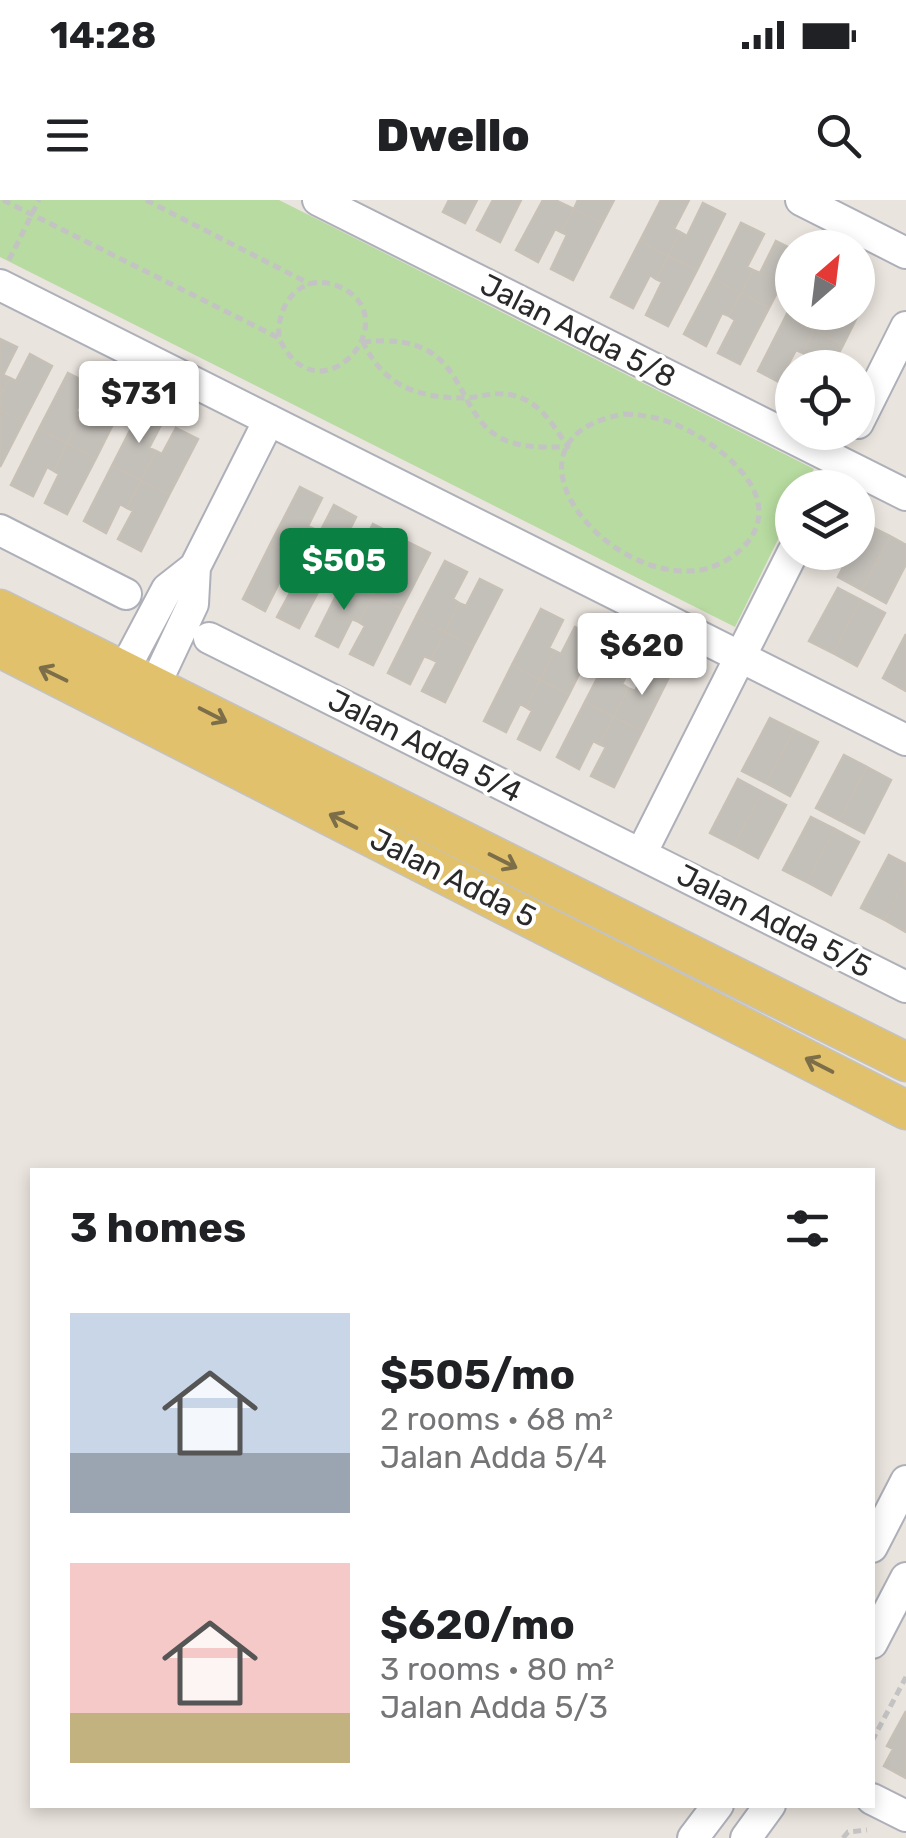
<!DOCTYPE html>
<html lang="en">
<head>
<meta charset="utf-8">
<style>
  :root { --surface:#fff; --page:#f6f6f6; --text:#202124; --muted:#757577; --accent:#0b8043 }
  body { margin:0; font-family:Rubik,sans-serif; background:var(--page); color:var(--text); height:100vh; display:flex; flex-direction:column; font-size:38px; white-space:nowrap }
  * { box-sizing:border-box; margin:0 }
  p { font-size:32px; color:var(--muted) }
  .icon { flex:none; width:55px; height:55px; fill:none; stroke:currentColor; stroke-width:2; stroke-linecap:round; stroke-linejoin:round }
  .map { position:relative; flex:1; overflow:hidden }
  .details { position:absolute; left:30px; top:968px; width:845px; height:640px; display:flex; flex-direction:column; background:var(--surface); border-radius:0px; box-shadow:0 5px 15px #0003 }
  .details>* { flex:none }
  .needle { width:65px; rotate:28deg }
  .buttons { position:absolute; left:775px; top:30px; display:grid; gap:20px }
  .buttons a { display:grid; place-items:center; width:100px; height:100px; border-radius:50%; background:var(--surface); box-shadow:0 5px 15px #0003; font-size:50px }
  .price { position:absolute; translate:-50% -85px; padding:0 22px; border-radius:10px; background:#fff; color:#222; font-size:32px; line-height:65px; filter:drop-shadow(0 2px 5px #0008) }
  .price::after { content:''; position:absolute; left:50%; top:60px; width:30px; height:22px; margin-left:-15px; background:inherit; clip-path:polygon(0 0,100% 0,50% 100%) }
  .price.current { background:var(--accent); color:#fff }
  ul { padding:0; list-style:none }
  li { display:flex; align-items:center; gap:30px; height:250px; padding:0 40px }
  li span { display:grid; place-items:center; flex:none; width:280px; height:200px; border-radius:0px; color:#555 }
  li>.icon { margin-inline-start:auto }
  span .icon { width:120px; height:120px; fill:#fffc; stroke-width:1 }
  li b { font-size:42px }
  h2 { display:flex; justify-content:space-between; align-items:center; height:120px; padding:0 40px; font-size:42px }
  .status { display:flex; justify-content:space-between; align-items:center; height:70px; padding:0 50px; background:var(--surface); direction:ltr }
  .status svg { height:28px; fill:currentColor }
  header { display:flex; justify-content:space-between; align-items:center; height:130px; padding:0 40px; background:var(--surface); font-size:45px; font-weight:800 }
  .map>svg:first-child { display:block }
</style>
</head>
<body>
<div class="status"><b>14:28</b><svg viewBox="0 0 49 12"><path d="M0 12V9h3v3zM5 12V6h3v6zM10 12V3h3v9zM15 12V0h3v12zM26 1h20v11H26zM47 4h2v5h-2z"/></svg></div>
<header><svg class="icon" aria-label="menu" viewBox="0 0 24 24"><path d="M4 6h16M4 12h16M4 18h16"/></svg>Dwello<svg class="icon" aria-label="search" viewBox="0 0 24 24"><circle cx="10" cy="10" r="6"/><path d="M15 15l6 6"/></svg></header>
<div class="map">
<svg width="906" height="1638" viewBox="0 0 906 1638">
  <rect width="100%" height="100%" fill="#eae4de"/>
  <path fill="#b7dba0" d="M0,0H279L814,269L804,287L792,288V311L735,427L0,57Z"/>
  <path fill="#c3bfb9" stroke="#c6c0b7" stroke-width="2.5" d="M449,0H477L465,23L443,12Z
    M493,0H521L500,42L477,30Z
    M543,0H555L574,9L561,32L555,29L538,62L516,50Z
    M578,0H614L602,23L574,9Z
    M661,0H689L674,29L680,32L668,56L640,41Z
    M703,3L725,14L697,70L668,56L680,32L687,36Z
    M574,9L602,23L573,80L551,69L567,35L561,32Z
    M741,23L764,34L747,67L753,70L741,93L713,79Z
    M640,41L668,56L656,79L650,75L633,108L611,97Z
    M776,41L792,49V63L769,108L741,93L753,70L760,73Z
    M668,56L697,70L668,126L646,115L662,82L656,79Z
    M713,79L741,93L729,116L722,113L706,146L684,134Z
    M858,82L871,89L843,145L814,130L823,112H858Z
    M741,93L769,108L740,164L718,153L735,120L729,116Z
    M792,102V112H823L814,130L786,116Z
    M786,116L814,130L803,153L796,150L779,182L758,171Z
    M814,130L843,145L831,168H803L808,157L803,153Z
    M0,139L17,147L3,175L10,178L0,197Z
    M30,154L52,166L23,222L0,210V197L10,178L16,181Z
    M68,173L90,184L76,211L82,215L67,243L39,229Z
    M102,191L124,202L96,258L67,243L82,215L89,217Z
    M141,209L163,221L149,248L156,251L141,280L112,266Z
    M0,210L23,222L0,267Z
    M176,228L198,239L169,295L141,280L156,251L162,254Z
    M39,229L67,243L54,271L47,267L33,296L11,285Z
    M67,243L96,258L67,314L45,303L59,274L54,271Z
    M112,266L141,280L127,308L120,304L106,333L84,321Z
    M141,280L169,295L141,351L118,339L133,311L127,308Z
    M300,287L322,298L308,326L314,329L299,358L271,343Z
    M334,305L356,317L328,373L299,358L314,329L320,332Z
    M373,324L395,335L381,363L388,366L373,395L344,380Z
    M866,324L890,336L862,390L838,377L851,352H858V341Z
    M890,336L906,345V364L886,403L862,390Z
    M408,342L430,353L401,409L373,395L388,366L394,369Z
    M271,343L299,358L286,386L279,383L265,411L243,399Z
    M299,358L328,373L299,428L277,417L292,389L286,386Z
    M445,361L467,372L453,399L459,403L445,432L416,417Z
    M480,379L502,390L473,446L445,432L459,403L466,406Z
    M344,380L373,395L359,422L352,419L338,447L316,436Z
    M838,388L861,400L833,453L809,441Z
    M373,395L401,409L373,465L350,454L365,426L359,422Z
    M861,400L885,413L857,466L833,453Z
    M541,409L563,420L549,448L555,451L540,480L512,465Z
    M416,417L445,432L431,459L424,456L410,484L388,473Z
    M575,427L597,438L569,494L540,480L555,451L561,454Z
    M445,432L473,446L445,502L422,491L437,462L431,459Z
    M906,434V491L883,478Z
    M614,446L636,457L622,484L628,488L614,517L585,502Z
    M649,464L670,475L642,531L614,517L628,488L635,491Z
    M512,465L540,480L526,507L520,504L506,532L484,521Z
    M540,480L569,494L540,550L518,539L532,511L526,507Z
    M585,502L614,517L599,544L593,541L579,569L557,557Z
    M614,517L642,531L614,587L591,576L606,547L599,544Z
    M770,518L794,530L766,583L742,571Z
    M794,530L818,542L790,596L766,583Z
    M844,555L867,567L839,620L816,608Z
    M867,567L891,580L864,633L839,620Z
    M738,579L762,592L734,645L710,633Z
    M762,592L786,605L758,658L734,645Z
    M811,617L835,629L807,682L783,670Z
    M835,629L859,642L831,695L807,682Z
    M889,655L906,664V679L885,720L861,708Z
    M906,679V732L885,720Z
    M906,1511V1578L884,1566L893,1549L887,1546Z"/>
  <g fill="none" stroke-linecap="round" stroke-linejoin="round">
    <g stroke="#aeb0b9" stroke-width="34">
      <path id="minor" d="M318,0L906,295
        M801,0L906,53
        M0,85L906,540
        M858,223L906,127
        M0,330L126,394
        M209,438L906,787
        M115,487L167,389L195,367
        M146,504L193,404L195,367L269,220
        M641,654L793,352
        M872,1347L906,1281
        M872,1443L906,1378
        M872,1599L906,1616
        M693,1638L718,1605
        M746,1638L770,1605"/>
    </g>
    <g stroke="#c3c3c3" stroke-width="41">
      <path id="major" d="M0,409L906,862
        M0,448L906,910"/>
    </g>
    <path stroke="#c3c3c3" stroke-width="5" stroke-dasharray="8 5" stroke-linecap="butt" d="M3,0L279,138C320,226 414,113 335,85C299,73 276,106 279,138
      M146,0L310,84
      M9,60L39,0
      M363,142C478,129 446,223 513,243C530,248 550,247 568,247C553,225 540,201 512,195C496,191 481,197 465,198C417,198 384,186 363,142
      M625,214C644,215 661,218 677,225C718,243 788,295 746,344C736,356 716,368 700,370C603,385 487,237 625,214Z
      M872,1541L906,1477
      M843,1638L848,1632L867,1630"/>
    <use href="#minor" stroke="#fff" stroke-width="30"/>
    <use href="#major" stroke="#e1c16c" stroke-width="38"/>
  </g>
  <defs><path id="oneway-shaft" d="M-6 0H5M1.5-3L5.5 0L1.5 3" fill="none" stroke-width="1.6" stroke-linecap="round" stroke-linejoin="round" transform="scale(2.5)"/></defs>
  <g stroke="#7c6e48">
    <use href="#oneway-shaft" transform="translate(53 474) rotate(-154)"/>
    <use href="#oneway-shaft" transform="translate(213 515) rotate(27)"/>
    <use href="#oneway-shaft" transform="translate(343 621) rotate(-153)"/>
    <use href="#oneway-shaft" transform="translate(503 661) rotate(27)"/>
    <use href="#oneway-shaft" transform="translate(819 865) rotate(-153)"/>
  </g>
  <g text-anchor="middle" stroke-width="8" stroke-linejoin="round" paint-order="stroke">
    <g font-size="30" fill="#2a2a2a" stroke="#fff">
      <text transform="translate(578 131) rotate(27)" y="10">Jalan Adda 5/8</text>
      <text transform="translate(425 546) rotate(27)" y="10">Jalan Adda 5/4</text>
      <text transform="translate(453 678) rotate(27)" y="10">Jalan Adda 5</text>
      <text transform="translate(774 721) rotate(27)" y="10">Jalan Adda 5/5</text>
    </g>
  </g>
</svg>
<div class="buttons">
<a><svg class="needle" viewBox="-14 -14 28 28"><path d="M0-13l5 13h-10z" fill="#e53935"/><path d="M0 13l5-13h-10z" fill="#757577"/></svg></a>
<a><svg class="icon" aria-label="locate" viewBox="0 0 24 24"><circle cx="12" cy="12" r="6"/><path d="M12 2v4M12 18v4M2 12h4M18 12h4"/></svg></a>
<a><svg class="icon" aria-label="layers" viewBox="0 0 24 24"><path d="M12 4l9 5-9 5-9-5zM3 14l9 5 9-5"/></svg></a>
</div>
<b class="price" style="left:139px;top:246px">$731</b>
<b class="price current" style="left:344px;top:413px">$505</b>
<b class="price" style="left:642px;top:498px">$620</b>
<section class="details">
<h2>3 homes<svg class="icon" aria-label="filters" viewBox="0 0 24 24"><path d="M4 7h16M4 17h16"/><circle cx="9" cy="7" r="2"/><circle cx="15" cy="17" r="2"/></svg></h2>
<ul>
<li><span style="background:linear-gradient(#c9d6e8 70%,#9aa5b1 0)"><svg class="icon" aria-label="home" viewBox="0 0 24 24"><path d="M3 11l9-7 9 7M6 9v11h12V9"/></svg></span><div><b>$505/mo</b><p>2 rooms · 68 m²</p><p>Jalan Adda 5/4</p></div></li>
<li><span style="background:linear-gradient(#f6c9c9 75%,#c2b280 0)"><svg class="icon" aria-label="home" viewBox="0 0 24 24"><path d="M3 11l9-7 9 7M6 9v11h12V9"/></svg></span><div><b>$620/mo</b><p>3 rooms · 80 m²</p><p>Jalan Adda 5/3</p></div></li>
</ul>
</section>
</div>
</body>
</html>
